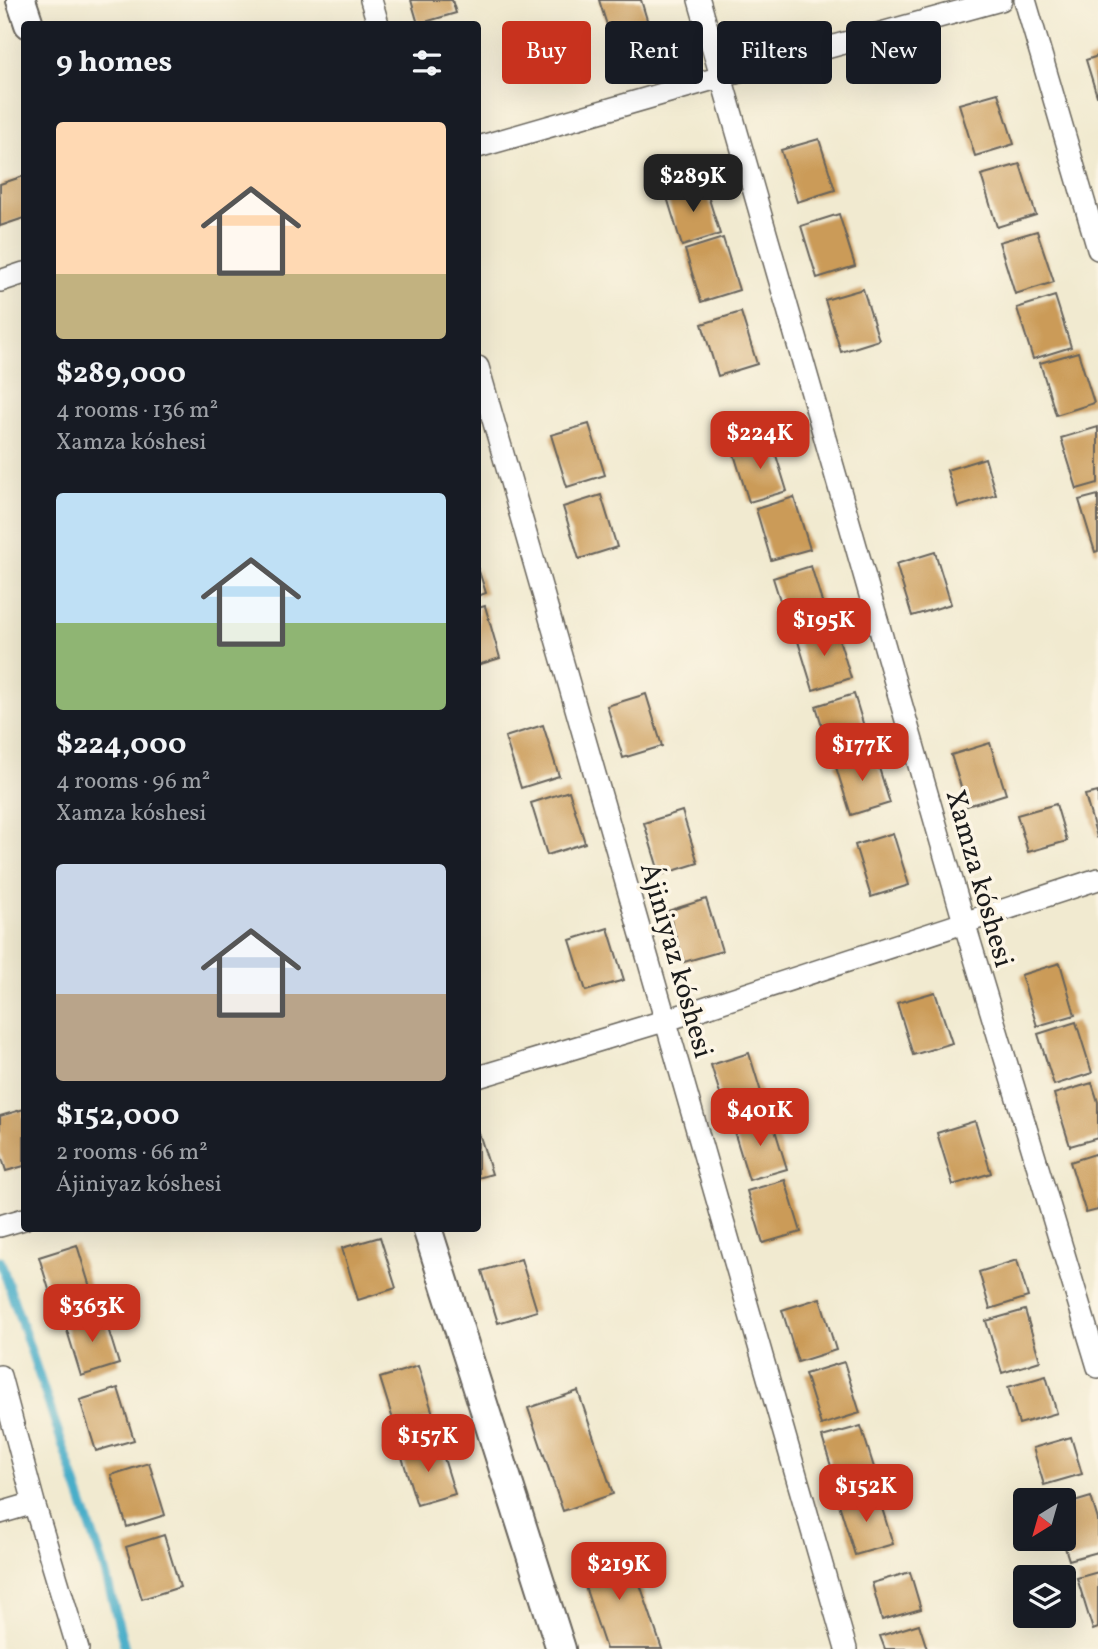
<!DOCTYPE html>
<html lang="en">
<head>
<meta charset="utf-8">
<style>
  :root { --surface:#171b24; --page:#242831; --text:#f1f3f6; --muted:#9ea1a6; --accent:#c8321e }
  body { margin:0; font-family:Vollkorn,serif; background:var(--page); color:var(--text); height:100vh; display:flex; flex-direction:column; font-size:26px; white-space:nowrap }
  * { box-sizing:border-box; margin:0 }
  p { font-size:23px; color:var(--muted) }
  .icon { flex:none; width:38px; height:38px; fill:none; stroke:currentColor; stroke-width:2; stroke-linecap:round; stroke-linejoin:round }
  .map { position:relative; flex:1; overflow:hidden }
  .panel { position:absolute; left:21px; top:21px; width:460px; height:1211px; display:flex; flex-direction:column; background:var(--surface); border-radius:7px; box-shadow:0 7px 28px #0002 }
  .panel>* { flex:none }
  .banner { position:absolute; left:502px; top:21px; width:490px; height:63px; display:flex; gap:14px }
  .needle { width:46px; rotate:217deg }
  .controls { position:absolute; left:1013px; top:1488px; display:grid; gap:14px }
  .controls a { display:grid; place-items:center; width:63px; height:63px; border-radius:7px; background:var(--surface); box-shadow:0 7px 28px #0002; font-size:35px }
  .price { position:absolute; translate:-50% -60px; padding:0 16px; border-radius:14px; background:var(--accent); color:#fff; font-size:23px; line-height:46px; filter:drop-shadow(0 2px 4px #0008) }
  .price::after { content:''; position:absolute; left:50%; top:42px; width:21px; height:16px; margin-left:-10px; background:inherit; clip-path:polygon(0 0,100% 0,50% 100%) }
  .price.active { background:#222; color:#fff }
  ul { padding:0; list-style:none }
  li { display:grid; align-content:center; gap:14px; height:371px; padding:0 35px }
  li span { display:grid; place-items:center; height:217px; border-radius:7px; color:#555 }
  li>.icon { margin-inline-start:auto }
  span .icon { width:126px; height:126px; fill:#fffc; stroke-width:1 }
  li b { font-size:30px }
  h2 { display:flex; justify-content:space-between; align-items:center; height:84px; padding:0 35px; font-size:30px }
  .chip { padding:0 24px; border-radius:7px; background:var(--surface); box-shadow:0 7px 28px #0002; font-size:24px; line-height:63px }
  .chip.active { background:var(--accent); color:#fff }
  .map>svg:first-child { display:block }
</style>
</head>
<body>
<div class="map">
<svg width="1098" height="1649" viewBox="0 0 1098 1649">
  <rect width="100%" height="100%" fill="#fcf5e5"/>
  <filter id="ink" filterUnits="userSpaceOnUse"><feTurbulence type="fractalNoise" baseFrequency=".0143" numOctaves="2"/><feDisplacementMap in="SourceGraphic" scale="14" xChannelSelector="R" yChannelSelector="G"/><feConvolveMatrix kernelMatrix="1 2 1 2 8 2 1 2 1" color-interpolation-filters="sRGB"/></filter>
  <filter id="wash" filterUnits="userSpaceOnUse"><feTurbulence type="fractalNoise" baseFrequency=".00686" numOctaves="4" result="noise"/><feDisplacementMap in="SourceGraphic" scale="28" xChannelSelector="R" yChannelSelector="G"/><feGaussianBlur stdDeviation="1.57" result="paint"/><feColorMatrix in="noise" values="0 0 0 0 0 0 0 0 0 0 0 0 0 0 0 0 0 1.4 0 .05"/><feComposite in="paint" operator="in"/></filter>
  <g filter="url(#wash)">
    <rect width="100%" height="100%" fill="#f1ead0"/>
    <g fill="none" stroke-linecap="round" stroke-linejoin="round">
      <path stroke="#4aaec9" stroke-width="9" d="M0,1260L103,1564L125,1649"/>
    </g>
    <g id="blocks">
      <path fill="#cb9b59" d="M411,0H452L456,13L418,24Z
        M599,0H641L651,33L613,44Z
        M1098,56V96H1097L1086,60Z
        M998,93L1014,144L975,156L959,104Z
        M819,139L835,190L797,202L781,150Z
        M1020,164L1036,215L997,227L981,175Z
        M24,176V218L0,226V184Z
        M704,183L720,234L682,246L666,194Z
        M839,214L855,266L817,278L801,226Z
        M1037,231L1054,282L1015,294L999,242Z
        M723,238L739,290L701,302L685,250Z
        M863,289L879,340L841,352L825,300Z
        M1055,296L1071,347L1033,359L1017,308Z
        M741,312L757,364L718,376L702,324Z
        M1078,352L1094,403L1056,415L1040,363Z
        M589,424L605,475L567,487L551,435Z
        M1098,427V483L1077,489L1061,438Z
        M771,439L787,491L749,502L733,451Z
        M985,458L996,495L958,507L947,470Z
        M601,495L617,547L579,559L563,507Z
        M1098,495V551L1095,552L1079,500Z
        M794,497L810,549L771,560L756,509Z
        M935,552L951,604L912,616L896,564Z
        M811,566L827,618L789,629L773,578Z
        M478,568L486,593L478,596Z
        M485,606L500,658L478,665V608Z
        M835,626L851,678L813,690L797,638Z
        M646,694L662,746L623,758L607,706Z
        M854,694L870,746L832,758L816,706Z
        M543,725L559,776L521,788L505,737Z
        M990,743L1006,794L967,806L951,755Z
        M874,752L890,803L851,815L835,764Z
        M569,791L585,843L547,855L531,803Z
        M1098,792V836L1097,837L1085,795Z
        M1056,804L1067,841L1028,852L1017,815Z
        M682,811L698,863L660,875L644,823Z
        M893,833L909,885L871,897L855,845Z
        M706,899L722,951L684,962L668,911Z
        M608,928L624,980L586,991L570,940Z
        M1060,963L1075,1015L1037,1026L1021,975Z
        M935,992L952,1043L913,1055L897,1003Z
        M1076,1022L1092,1073L1054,1085L1038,1034Z
        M749,1053L765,1105L727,1116L711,1065Z
        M1092,1083L1098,1102V1138L1070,1146L1054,1094Z
        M24,1109V1166L6,1171L0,1152V1116Z
        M771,1117L787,1169L749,1180L733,1128Z
        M975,1121L991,1173L953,1185L937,1133Z
        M478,1130L492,1174L478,1178Z
        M1098,1153V1210L1086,1213L1070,1162Z
        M785,1180L801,1232L763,1243L747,1191Z
        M380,1237L396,1288L358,1300L342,1248Z
        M77,1245L93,1297L55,1309L39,1257Z
        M521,1259L537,1311L498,1323L482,1271Z
        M1017,1260L1028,1297L990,1309L979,1272Z
        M820,1298L836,1350L798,1362L782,1310Z
        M1025,1310L1040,1361L1002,1373L986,1321Z
        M103,1312L119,1364L81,1376L65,1324Z
        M844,1362L860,1413L821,1425L805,1374Z
        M418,1366L434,1417L396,1429L380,1378Z
        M1046,1376L1057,1413L1019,1424L1008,1387Z
        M118,1388L134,1440L96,1451L80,1400Z
        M578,1391L613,1494L563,1511L528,1408Z
        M861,1426L877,1477L838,1489L822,1437Z
        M1071,1437L1082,1474L1044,1485L1033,1448Z
        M439,1442L455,1494L417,1505L401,1454Z
        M149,1463L165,1515L127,1527L111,1475Z
        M877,1492L893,1544L855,1555L839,1504Z
        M1091,1497L1098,1520V1552L1069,1560L1062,1538H1064V1505Z
        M164,1535L180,1587L142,1599L126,1547Z
        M627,1546L662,1649H606L577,1563Z
        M910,1572L921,1609L882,1620L872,1583Z
        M1098,1572V1628L1093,1630L1077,1578Z
        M919,1624L927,1649H885L880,1636Z"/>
    </g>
  </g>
  <g filter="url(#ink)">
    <use href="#blocks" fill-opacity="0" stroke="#67645b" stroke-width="2"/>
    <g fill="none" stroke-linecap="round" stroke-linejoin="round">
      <g stroke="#67645b" stroke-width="24">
        <path id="minor" d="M371,0L378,24
          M699,0L964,922L1098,1367
          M1025,0L1098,249
          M478,147L721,77L1001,0
          M0,281L24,273
          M478,367L846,1649
          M478,1077L667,1020L1098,879
          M0,1226L24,1219
          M0,1376L34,1503L78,1649
          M0,1513L34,1503"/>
      </g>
      <g stroke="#67645b" stroke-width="32">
        <path id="tertiary" d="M21,0L29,24
          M427,1228L561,1649"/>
      </g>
      <use href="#minor" stroke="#fff" stroke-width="21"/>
      <use href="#tertiary" stroke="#fff" stroke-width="28"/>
    </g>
  </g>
  <g text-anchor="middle" stroke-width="7" stroke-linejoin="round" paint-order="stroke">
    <g font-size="28" fill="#1c1c1c" stroke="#fcf5e5">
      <text transform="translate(981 878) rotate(74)" y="10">Xamza kóshesi</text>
      <text transform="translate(678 960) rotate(74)" y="10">Ájiniyaz kóshesi</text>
    </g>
  </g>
</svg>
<div class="controls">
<a><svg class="needle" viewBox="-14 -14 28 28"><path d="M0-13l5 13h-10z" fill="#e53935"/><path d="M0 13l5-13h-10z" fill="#9ea1a6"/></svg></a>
<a><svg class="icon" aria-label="layers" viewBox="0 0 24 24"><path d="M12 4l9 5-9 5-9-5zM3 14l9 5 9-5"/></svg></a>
</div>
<b class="price active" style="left:693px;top:214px">$289K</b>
<b class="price" style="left:760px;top:471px">$224K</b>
<b class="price" style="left:824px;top:658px">$195K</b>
<b class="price" style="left:862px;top:783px">$177K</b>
<b class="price" style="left:760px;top:1148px">$401K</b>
<b class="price" style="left:92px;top:1344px">$363K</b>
<b class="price" style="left:428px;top:1474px">$157K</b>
<b class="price" style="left:866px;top:1524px">$152K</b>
<b class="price" style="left:619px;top:1602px">$219K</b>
<div class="banner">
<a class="chip active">Buy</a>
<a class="chip">Rent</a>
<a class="chip">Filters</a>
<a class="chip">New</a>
</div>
<section class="panel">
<h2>9 homes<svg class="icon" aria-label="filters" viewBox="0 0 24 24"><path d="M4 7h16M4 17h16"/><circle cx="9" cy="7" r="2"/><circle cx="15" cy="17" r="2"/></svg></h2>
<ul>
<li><span style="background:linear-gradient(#ffd9b3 70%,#c2b280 0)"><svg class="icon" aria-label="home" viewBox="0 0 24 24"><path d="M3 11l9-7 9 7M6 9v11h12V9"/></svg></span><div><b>$289,000</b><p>4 rooms · 136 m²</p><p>Xamza kóshesi</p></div></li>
<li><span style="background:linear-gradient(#bfe0f5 60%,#8fb573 0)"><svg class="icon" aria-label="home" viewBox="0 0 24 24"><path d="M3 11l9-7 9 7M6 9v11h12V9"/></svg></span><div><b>$224,000</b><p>4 rooms · 96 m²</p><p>Xamza kóshesi</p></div></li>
<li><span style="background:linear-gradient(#c9d6e8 60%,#b9a48a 0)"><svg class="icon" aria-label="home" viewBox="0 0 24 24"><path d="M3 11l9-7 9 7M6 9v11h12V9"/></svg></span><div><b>$152,000</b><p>2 rooms · 66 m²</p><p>Ájiniyaz kóshesi</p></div></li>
</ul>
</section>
</div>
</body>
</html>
